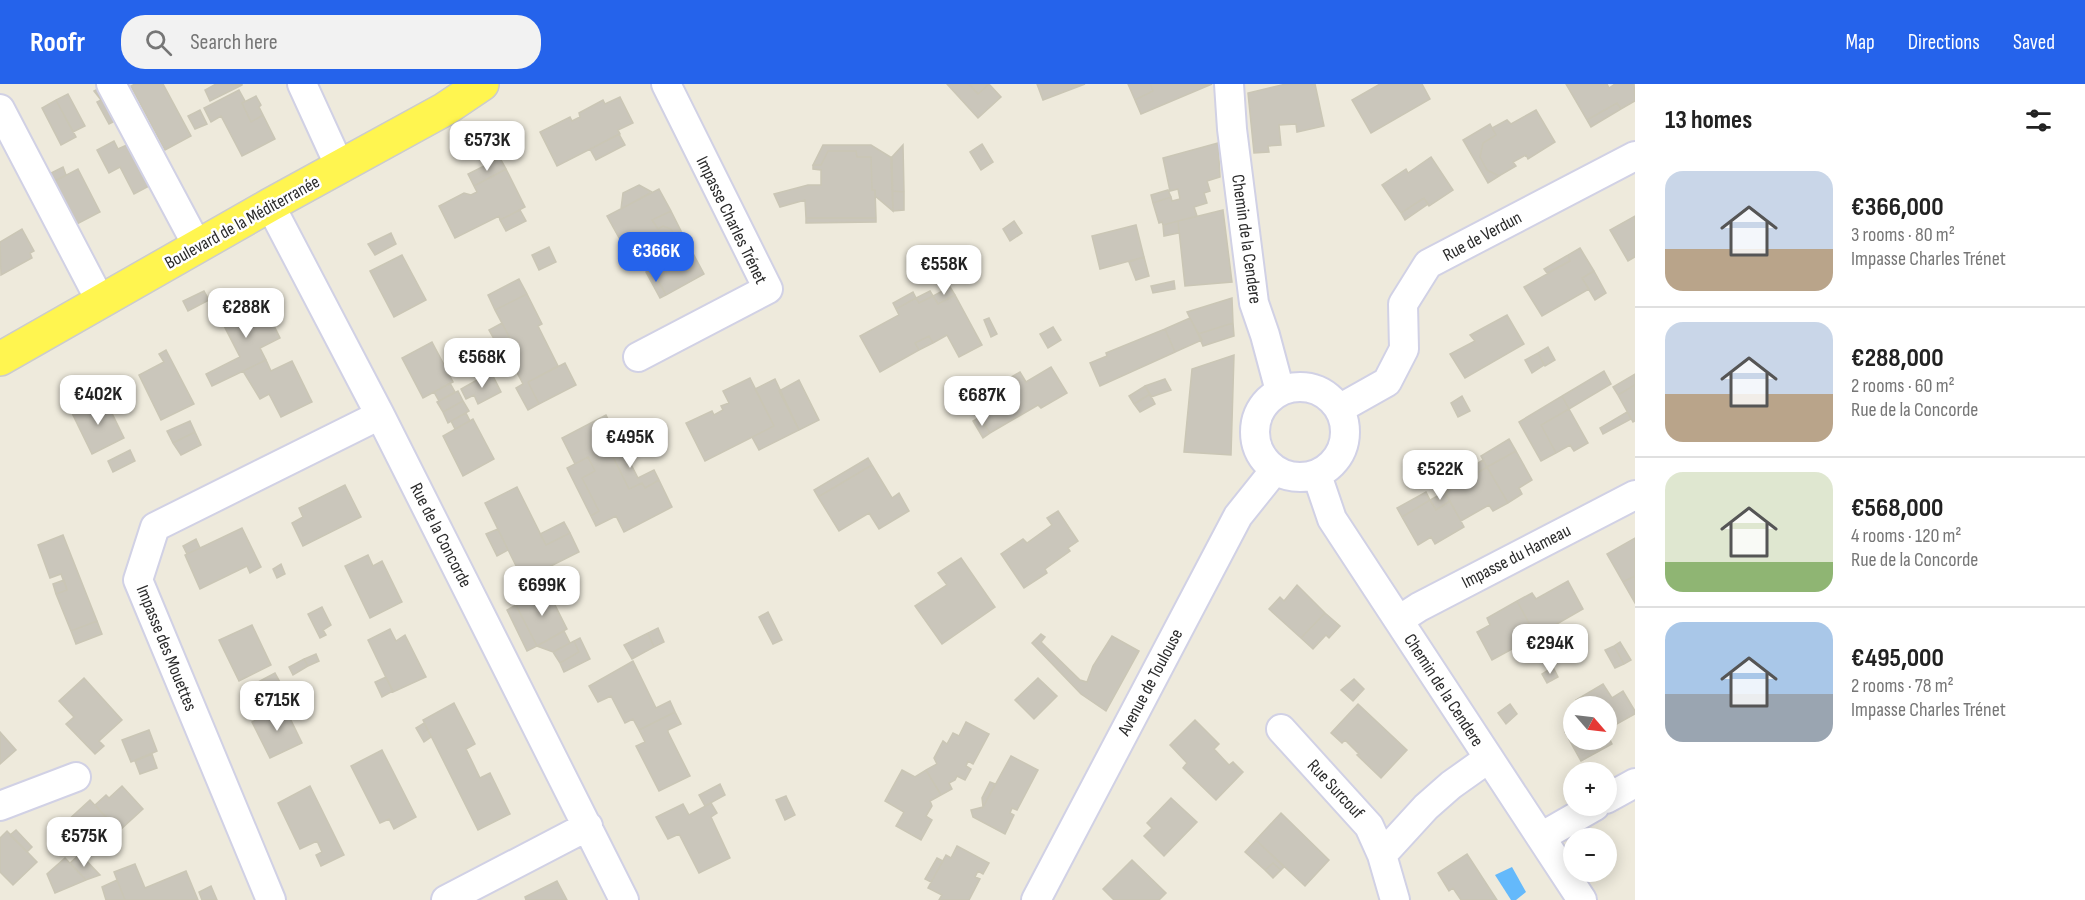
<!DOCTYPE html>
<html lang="en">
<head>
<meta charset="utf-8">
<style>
  :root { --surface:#fff; --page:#f2f2f2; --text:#222; --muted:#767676; --line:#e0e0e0; --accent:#2563eb }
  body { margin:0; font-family:"Sofia Sans Condensed",sans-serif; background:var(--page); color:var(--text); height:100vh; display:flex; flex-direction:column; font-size:22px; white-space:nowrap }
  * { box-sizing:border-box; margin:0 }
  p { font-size:20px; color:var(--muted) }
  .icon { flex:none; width:33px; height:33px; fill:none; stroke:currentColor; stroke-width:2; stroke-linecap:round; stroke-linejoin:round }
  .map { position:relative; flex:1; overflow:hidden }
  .details { display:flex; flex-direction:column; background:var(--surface); width:450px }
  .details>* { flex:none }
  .needle { width:39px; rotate:118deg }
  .buttons { position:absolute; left:1563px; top:612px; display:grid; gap:12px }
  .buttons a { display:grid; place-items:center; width:54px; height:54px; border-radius:50%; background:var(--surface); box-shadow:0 3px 15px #0003; font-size:30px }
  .price { position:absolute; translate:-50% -51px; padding:0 14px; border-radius:12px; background:#fff; color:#222; font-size:20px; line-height:39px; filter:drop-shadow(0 2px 3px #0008) }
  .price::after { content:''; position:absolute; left:50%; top:36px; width:18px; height:14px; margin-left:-9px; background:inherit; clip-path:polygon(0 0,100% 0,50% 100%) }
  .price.on { background:var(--accent); color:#fff }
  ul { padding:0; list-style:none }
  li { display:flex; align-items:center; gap:18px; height:150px; padding:0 30px }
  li+li { border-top:2px solid var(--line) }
  li span { display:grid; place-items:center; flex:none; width:168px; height:120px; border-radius:18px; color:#555 }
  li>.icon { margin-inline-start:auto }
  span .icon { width:72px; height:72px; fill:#fffc; stroke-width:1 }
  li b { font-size:26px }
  h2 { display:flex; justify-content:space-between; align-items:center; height:72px; padding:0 30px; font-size:26px }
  header { display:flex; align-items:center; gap:36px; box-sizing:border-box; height:84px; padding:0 30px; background:var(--accent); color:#fff }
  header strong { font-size:28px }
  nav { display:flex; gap:33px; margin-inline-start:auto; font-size:21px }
  .search { width:420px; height:54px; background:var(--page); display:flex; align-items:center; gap:15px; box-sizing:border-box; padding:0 21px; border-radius:24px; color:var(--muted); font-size:22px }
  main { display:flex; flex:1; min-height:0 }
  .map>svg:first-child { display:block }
</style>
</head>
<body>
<header>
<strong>Roofr</strong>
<div class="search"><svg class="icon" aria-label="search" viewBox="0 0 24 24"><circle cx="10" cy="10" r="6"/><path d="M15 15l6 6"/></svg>Search here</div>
<nav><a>Map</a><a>Directions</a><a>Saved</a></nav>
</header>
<main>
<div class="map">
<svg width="1635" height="816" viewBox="0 0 1635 816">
  <rect width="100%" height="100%" fill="#eeeadc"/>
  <path fill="#64b9fb" d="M1512,783L1526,808L1516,816H1511L1495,791Z"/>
  <path fill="#cac6bb" stroke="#cac6b5" stroke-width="1.5" d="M135,0H163L191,52L165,66L131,2Z
    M216,0H242V1L210,17L205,6Z
    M947,0H969L978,10L989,0L1001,13L978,34Z
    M968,0H989L978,10Z
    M1037,0H1085L1043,16Z
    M1128,0H1150L1153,7L1135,16Z
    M1150,0H1212L1141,30L1135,16L1153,7Z
    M1286,0H1315L1324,42L1297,48L1296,40L1279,41L1281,61L1268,62L1269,68L1254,69L1248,9Z
    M1380,0H1422L1430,15L1371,49L1352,16Z
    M1566,0H1607L1609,4L1615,0H1634L1635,17L1621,25L1617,19L1587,36Z
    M100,4L117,36L109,40L97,18L101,16L94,7Z
    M239,6L245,17L242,19L251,38L263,31L275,55L242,72L221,32L211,38L204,24Z
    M68,10L85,42L73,48L56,16Z
    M256,12L261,21L259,23L263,31L251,38L242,19Z
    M620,13L633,39L618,46L620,50L557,82L540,48L570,33L572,37L580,33L579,29L603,16L605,20Z
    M56,16L76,53L61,61L42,24Z
    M1617,19L1621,25L1591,43L1587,36Z
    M200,26L207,40L195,45L188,32Z
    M1536,26L1555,58L1528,75L1526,71L1513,78L1516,82L1499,92L1487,86L1480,73L1483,59L1496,51L1492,44L1507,36L1511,40Z
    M1490,40L1496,51L1483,59L1480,73L1487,86L1499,92L1488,99L1463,56Z
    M619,50L625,61L596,76L590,65Z
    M114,57L118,65L129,60L151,101L134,110L120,83L109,89L97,66Z
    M1218,59L1220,93L1207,97L1210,107L1204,109L1207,119L1194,123L1197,132L1163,141L1162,138L1159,139L1153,119L1171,113L1172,117L1180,115L1178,105L1170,107L1163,74Z
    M982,60L993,78L981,86L970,68Z
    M823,61H871L892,74L893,127L875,112V106H872L871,73H857L856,67H828L821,81H813Z
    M903,61L904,108L892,107L891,74Z
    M828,67H856L857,73H871L872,106H875L876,134H806L805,116L780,123L774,110L808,101H821V86L813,85V81H821Z
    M1431,73L1453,106L1429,122L1424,114L1401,129L1382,101L1406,85L1408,89Z
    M500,74L506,85L474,102L468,90Z
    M63,83L66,91L51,99L47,91Z
    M78,85L100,128L73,142L51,99Z
    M506,85L525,123L500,136L499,132L455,154L439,122L464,109L471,111L477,108L474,102Z
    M639,101L652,108L621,125L623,109Z
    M659,105L671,127L652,136L658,145L663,142L671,145L674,151L681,147L704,190L666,211L652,185L659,181L647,159L638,164L634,155L623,161L607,132Z
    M1168,106L1171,113L1153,119L1151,111Z
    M892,107L904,108V126L893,127Z
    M1424,114L1428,120L1405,136L1401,129Z
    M520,126L526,137L506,147L500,136Z
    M1223,126L1232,198L1185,202L1178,137Z
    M671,127L681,147L674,151L671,145L663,142L658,145L652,136Z
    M1635,132V173L1628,177L1610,146Z
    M806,134H876V138L806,139Z
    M1014,137L1022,149L1010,157L1003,145Z
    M1178,137L1179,149L1164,152L1163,141Z
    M1136,141L1144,173L1100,185L1092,152Z
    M22,145L34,167L30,169L32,174L1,191L0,158Z
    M391,149L396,160L375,171L368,160Z
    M634,155L638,164L634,165L641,178L620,170L622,159L623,161Z
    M549,163L556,178L539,186L532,171Z
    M1580,164L1594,187L1582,194L1589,205L1542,232L1524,203L1570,177L1568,171Z
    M402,171L426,216L394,233L370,187Z
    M1568,171L1570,177L1547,189L1544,185Z
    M1144,173L1149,192L1136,196L1129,178Z
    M652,185L666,211L660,214L646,188Z
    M1594,187L1606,209L1595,216L1582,194Z
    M519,195L527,210L495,226L488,211Z
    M1174,197L1175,205L1153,209L1151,202Z
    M950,203L955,211L938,220L933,212Z
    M204,207L209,216L188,227L183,217Z
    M930,207L933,212L919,219L916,214Z
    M913,208L916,214L896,225L893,219Z
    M527,210L542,240L538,242L558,282L528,298L539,320L528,326L516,304L523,300L502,260L511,256L495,226Z
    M955,211L982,261L959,273L947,251L933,259L929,252L915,259L919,266L880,288L860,252L899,231L896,225L916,214L919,219L933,212L938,220Z
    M260,213L280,254L260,264L266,276L212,302L206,290L240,273L220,234Z
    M1232,214L1233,239L1198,250L1187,228Z
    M1507,231L1524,260L1465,294L1450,270L1475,257L1470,251Z
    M989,234L997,250L991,253L984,236Z
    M1190,234L1202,256L1175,268L1165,245Z
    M502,239L511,256L498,262L489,246Z
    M1233,239L1234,252L1203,262L1198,250Z
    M1053,243L1061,256L1048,264L1040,250Z
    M1165,245L1175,268L1100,302L1090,279L1107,272L1106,269Z
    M929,252L933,259L919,266L915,259Z
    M432,258L453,298L423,314L402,274Z
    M1548,263L1555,276L1545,282L1538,269Z
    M166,266L194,320L161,336L139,291L164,278L159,270Z
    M1538,269L1544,281L1532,289L1525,276Z
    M1234,271L1231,371L1184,368L1192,285Z
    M266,276L271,287L292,277L312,318L281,333L269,310L260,315L243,287Z
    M565,279L576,301L539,320L528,298Z
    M1051,283L1067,309L1041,324L1038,321L990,349L980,333L984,329L970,303L989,293L994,303L1020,288L1026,298Z
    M1604,287L1611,300L1569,325L1562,312Z
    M491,288L501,308L478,320L474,311L466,315L461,305Z
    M1635,290V301L1618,311L1613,303Z
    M750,294L774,342L705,377L686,339L712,327L714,331L723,326L721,322L729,319L723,307Z
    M775,295L799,346L759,366L752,353L774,342L755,305Z
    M1165,295L1171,306L1151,313L1145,302Z
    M799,296L819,336L799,346L779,307Z
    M450,299L455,308L439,317L434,308Z
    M1635,301V337L1633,338L1618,311Z
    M1145,302L1150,310L1134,320L1129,312Z
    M458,307L463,317L443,328L437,318Z
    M1150,310L1155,320L1140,328L1134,320Z
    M1462,312L1470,327L1458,333L1451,319Z
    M1562,312L1569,325L1541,341L1556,369L1541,377L1519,338Z
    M104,313L124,354L92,370L72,329Z
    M463,317L469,327L448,339L443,328Z
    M1569,325L1588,359L1574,367L1570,361L1556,369L1541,341Z
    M1627,328L1631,335L1603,350L1600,344Z
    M466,329L470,337L455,345L451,337Z
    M606,331L619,357L608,363L629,405L642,399L645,404L659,396L672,423L624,448L616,432L596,442L591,432L599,427L582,394L595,387L588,373L575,380L562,354Z
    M980,333L990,349L983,354L973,337Z
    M473,335L494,375L463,392L443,352Z
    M190,337L195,348L173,359L167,347Z
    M195,348L201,361L181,371L173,359Z
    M1509,355L1516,367L1487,383L1481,372Z
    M619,357L638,394L654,386L659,396L645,404L642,399L629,405L608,363Z
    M130,366L135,377L113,388L108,377Z
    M1516,367L1532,396L1519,404L1522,410L1508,419L1487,383Z
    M588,373L595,387L582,394L599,427L591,432L567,384Z
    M868,374L872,381L818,413L814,406Z
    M1483,376L1487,383L1445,408L1441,401Z
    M872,381L892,414L899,409L909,427L879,445L869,429L839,447L818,413Z
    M1487,383L1508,419L1493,427L1489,421L1461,437L1445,409Z
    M345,401L361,433L303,462L292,439L303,433L299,424Z
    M517,403L546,461L570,449L579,468L523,496L485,419Z
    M1426,408L1430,416L1402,433L1397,424Z
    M1445,408L1450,417L1436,426L1430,416Z
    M1430,416L1436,426L1450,417L1464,443L1435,460L1431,453L1418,461L1402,433Z
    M1058,427L1078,457L1068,464L1070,467L1045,485L1047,489L1024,504L1001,470L1023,455L1027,459L1052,441L1047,434Z
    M564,438L570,449L546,461L540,450Z
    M242,444L261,483L250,489L247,482L200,505L185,471Z
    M498,445L508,466L497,472L486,450Z
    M63,451L97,537L71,547L56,510L67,506L61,490L50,494L38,461Z
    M1635,454V492L1623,498L1607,470Z
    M196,455L200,464L187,470L183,462Z
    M368,471L373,482L382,477L402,518L370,534L345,482Z
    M961,474L995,523L942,560L915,522L947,501L938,489Z
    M281,480L285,490L277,494L273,485Z
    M1635,492V519L1623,498Z
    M64,496L67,506L56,510L53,500Z
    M1568,497L1583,525L1536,552L1517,517L1532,509L1536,515Z
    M1297,501L1325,529L1301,554L1269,525L1280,513L1284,517Z
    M547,505L567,545L537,562L516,521Z
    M1517,517L1536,552L1492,576L1477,548L1490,541L1487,534Z
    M516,521L537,562L527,567L507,526Z
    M322,523L331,541L323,546L326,551L320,554L308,530Z
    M768,528L782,556L773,560L759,533Z
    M1325,529L1340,542L1329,554L1326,551L1313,565L1301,554Z
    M97,537L102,550L76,560L71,547Z
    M252,541L271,581L239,597L219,556Z
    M658,544L664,558L654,563L648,549Z
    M390,545L396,557L405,551L426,593L393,608L368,556Z
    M564,547L570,559L553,568L537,562Z
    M648,549L654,563L632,575L624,561Z
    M1041,550L1045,553L1041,558L1080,596L1087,598L1093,582L1112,552L1139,567L1106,627L1081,610L1032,559Z
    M580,554L590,575L564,588L560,579L579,568L574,557Z
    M574,557L579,568L560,579L553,568Z
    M1620,558L1631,576L1624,580L1614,562Z
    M1614,562L1624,580L1615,584L1605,566Z
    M316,570L319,577L308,582L304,575Z
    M304,575L308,582L293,591L289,583Z
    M633,577L656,624L670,617L675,628L639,646L633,635L625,639L611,612L598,618L589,602Z
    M1553,583L1558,593L1547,599L1542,590Z
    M275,589L281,600L259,611L254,600Z
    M386,593L393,607L382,613L375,598Z
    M84,594L122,636L99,657L104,662L95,670L66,640L74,633L59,617Z
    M1038,594L1057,612L1034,635L1015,616Z
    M1354,595L1364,605L1353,617L1341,606Z
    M1603,600L1612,614L1623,607L1635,627V630L1606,646V622H1580L1576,616Z
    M275,603L280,615L258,625L253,614Z
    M454,619L475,660L466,665L480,694L490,689L510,730L478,746L423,636Z
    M1358,620L1407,666L1381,694L1357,671L1359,670L1345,656L1342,659L1331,649Z
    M1510,620L1517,630L1506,640L1498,629Z
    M284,622L302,659L270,674L252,638Z
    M675,628L681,640L668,646V648L690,692L659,707L636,662L645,658L639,646Z
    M1195,636L1219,660L1214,665L1229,681L1233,678L1243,688L1216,716L1183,684L1187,679L1170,661Z
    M966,638L989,650L973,680L968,677L966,682L971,685L965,696L957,692L955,696L949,699L952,705L941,711L926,686L937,680L934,674L943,657L947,660L953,649L959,652Z
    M424,639L431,653L424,658L416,644Z
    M1574,644V656H1606V648L1612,660L1581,677L1565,648Z
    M149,646L157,667L131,678L122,656Z
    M0,648L16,666L0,680Z
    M382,666L416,733L394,745L389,735L380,739L351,682Z
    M152,670L157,684L140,690L135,677Z
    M1011,672L1038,686L1017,726L1012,724L1010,729L1014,731L1005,750L973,733L971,726L983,723Z
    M902,686L915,693L926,686L941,711L930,717L932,722L926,732L932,736L921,756L896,742L904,728L885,717Z
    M990,698L995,700L983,723L982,714Z
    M720,700L725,711L705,722L699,711Z
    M122,702L143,725L119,747L95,721L106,711L109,714Z
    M310,702L344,771L321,782L316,771L322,768L317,757L300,765L278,719Z
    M786,712L795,731L785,736L776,716Z
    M1171,714L1197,738L1164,772L1144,752L1152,744L1147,739Z
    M90,716L114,742L104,752L100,748L86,761L66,738Z
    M711,719L717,729L711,733L730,774L699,789L679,750L668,755L656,733L683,720L689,731Z
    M1281,729L1329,776L1305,802L1256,756Z
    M16,746L32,763L27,768L10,751Z
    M7,747L37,778L13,801L0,788V754Z
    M1256,756L1284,783L1281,786L1273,779L1265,786L1245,768Z
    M957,762L989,779L983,790L978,787L975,793L980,795L969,816H939L942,811L928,804L946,771L951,774Z
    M80,770L100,791L86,796L70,779Z
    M1467,770L1497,816H1461L1453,804L1449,807L1438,789Z
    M65,774L86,796L55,809L47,790Z
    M937,774L943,777L931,798L925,795Z
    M1132,776L1166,809L1159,816H1114L1103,805Z
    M1273,779L1281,786L1273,794L1265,786Z
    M135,780L145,804L186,787L198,816H125L114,788Z
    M117,796L125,816H106L102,803Z
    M557,797L567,816H526L525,813Z
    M211,802L217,816H202L199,808Z"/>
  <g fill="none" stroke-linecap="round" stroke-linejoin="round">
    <g stroke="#d1d1e5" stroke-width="32">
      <path id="minor" d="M111,0L198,163
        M302,0L340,83
        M1229,0L1232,45L1254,219L1265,251L1280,307
        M0,25L101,218
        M270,121L380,331L624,816
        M638,273L768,205L666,0
        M1255 348a45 45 0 1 1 90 0a45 45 0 1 1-90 0Z
        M1339,325L1387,298L1404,265L1403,220L1428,180L1635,72
        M1317,391L1332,435L1582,816
        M1399,536L1419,523L1635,411
        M1281,645L1369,742L1382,771
        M1606,715L1635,699
        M0,722L76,693
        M1541,753L1595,722
        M271,816L138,496L155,443L380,331
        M446,816L588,742
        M1036,816L1238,432L1274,387
        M1395,816L1382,771L1426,723L1451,701L1489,674"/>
    </g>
    <g stroke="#ccc" stroke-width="36">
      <path id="major" d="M0,275L270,121L445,25L482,0"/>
    </g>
    <use href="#minor" stroke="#fff" stroke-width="28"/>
    <use href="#major" stroke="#fff550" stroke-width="33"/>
  </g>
  <g text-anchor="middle" stroke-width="5" stroke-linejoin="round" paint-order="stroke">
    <g font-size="18" fill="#2b2b2b" stroke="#fff">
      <text transform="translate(732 136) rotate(64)" y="6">Impasse Charles Trénet</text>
      <text transform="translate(242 138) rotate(-29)" y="6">Boulevard de la Méditerranée</text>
      <text transform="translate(1482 152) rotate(-28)" y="6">Rue de Verdun</text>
      <text transform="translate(1247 155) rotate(82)" y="6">Chemin de la Cendere</text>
      <text transform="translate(441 451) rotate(63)" y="6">Rue de la Concorde</text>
      <text transform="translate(1516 472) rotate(-27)" y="6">Impasse du Hameau</text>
      <text transform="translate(167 564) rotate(68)" y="6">Impasse des Mouettes</text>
      <text transform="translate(1150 598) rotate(-62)" y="6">Avenue de Toulouse</text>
      <text transform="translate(1444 606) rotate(57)" y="6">Chemin de la Cendere</text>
      <text transform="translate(1336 705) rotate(47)" y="6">Rue Surcouf</text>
    </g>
  </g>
</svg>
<div class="buttons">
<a><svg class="needle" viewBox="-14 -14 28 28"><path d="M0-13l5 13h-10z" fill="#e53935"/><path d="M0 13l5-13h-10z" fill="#767676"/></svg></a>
<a>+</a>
<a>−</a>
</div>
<b class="price" style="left:487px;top:88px">€573K</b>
<b class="price on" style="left:656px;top:199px">€366K</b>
<b class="price" style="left:944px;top:212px">€558K</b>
<b class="price" style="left:246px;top:255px">€288K</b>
<b class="price" style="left:482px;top:305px">€568K</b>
<b class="price" style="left:98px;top:342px">€402K</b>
<b class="price" style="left:982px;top:343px">€687K</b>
<b class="price" style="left:630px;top:385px">€495K</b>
<b class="price" style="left:1440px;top:417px">€522K</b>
<b class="price" style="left:542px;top:533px">€699K</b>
<b class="price" style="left:1550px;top:591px">€294K</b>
<b class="price" style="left:277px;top:648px">€715K</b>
<b class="price" style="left:84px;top:784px">€575K</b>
</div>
<section class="details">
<h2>13 homes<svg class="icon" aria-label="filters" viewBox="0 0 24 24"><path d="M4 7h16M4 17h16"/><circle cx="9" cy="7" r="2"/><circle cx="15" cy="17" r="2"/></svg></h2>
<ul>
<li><span style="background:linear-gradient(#c9d6e8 65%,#b9a48a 0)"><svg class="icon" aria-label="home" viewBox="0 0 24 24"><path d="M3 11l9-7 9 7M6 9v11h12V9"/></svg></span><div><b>€366,000</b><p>3 rooms · 80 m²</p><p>Impasse Charles Trénet</p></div></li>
<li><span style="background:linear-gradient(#c9d6e8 60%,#b9a48a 0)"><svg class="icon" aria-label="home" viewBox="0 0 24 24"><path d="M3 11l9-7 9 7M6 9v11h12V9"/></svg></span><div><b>€288,000</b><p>2 rooms · 60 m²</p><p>Rue de la Concorde</p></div></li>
<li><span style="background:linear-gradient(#dfe7d0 75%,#8fb573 0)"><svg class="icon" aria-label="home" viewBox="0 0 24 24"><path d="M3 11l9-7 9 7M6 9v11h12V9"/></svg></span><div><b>€568,000</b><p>4 rooms · 120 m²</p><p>Rue de la Concorde</p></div></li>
<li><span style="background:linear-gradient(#a9c7e8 60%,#9aa5b1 0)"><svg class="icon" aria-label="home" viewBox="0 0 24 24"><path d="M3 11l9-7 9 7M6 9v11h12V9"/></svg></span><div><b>€495,000</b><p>2 rooms · 78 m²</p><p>Impasse Charles Trénet</p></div></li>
</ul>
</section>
</main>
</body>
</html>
